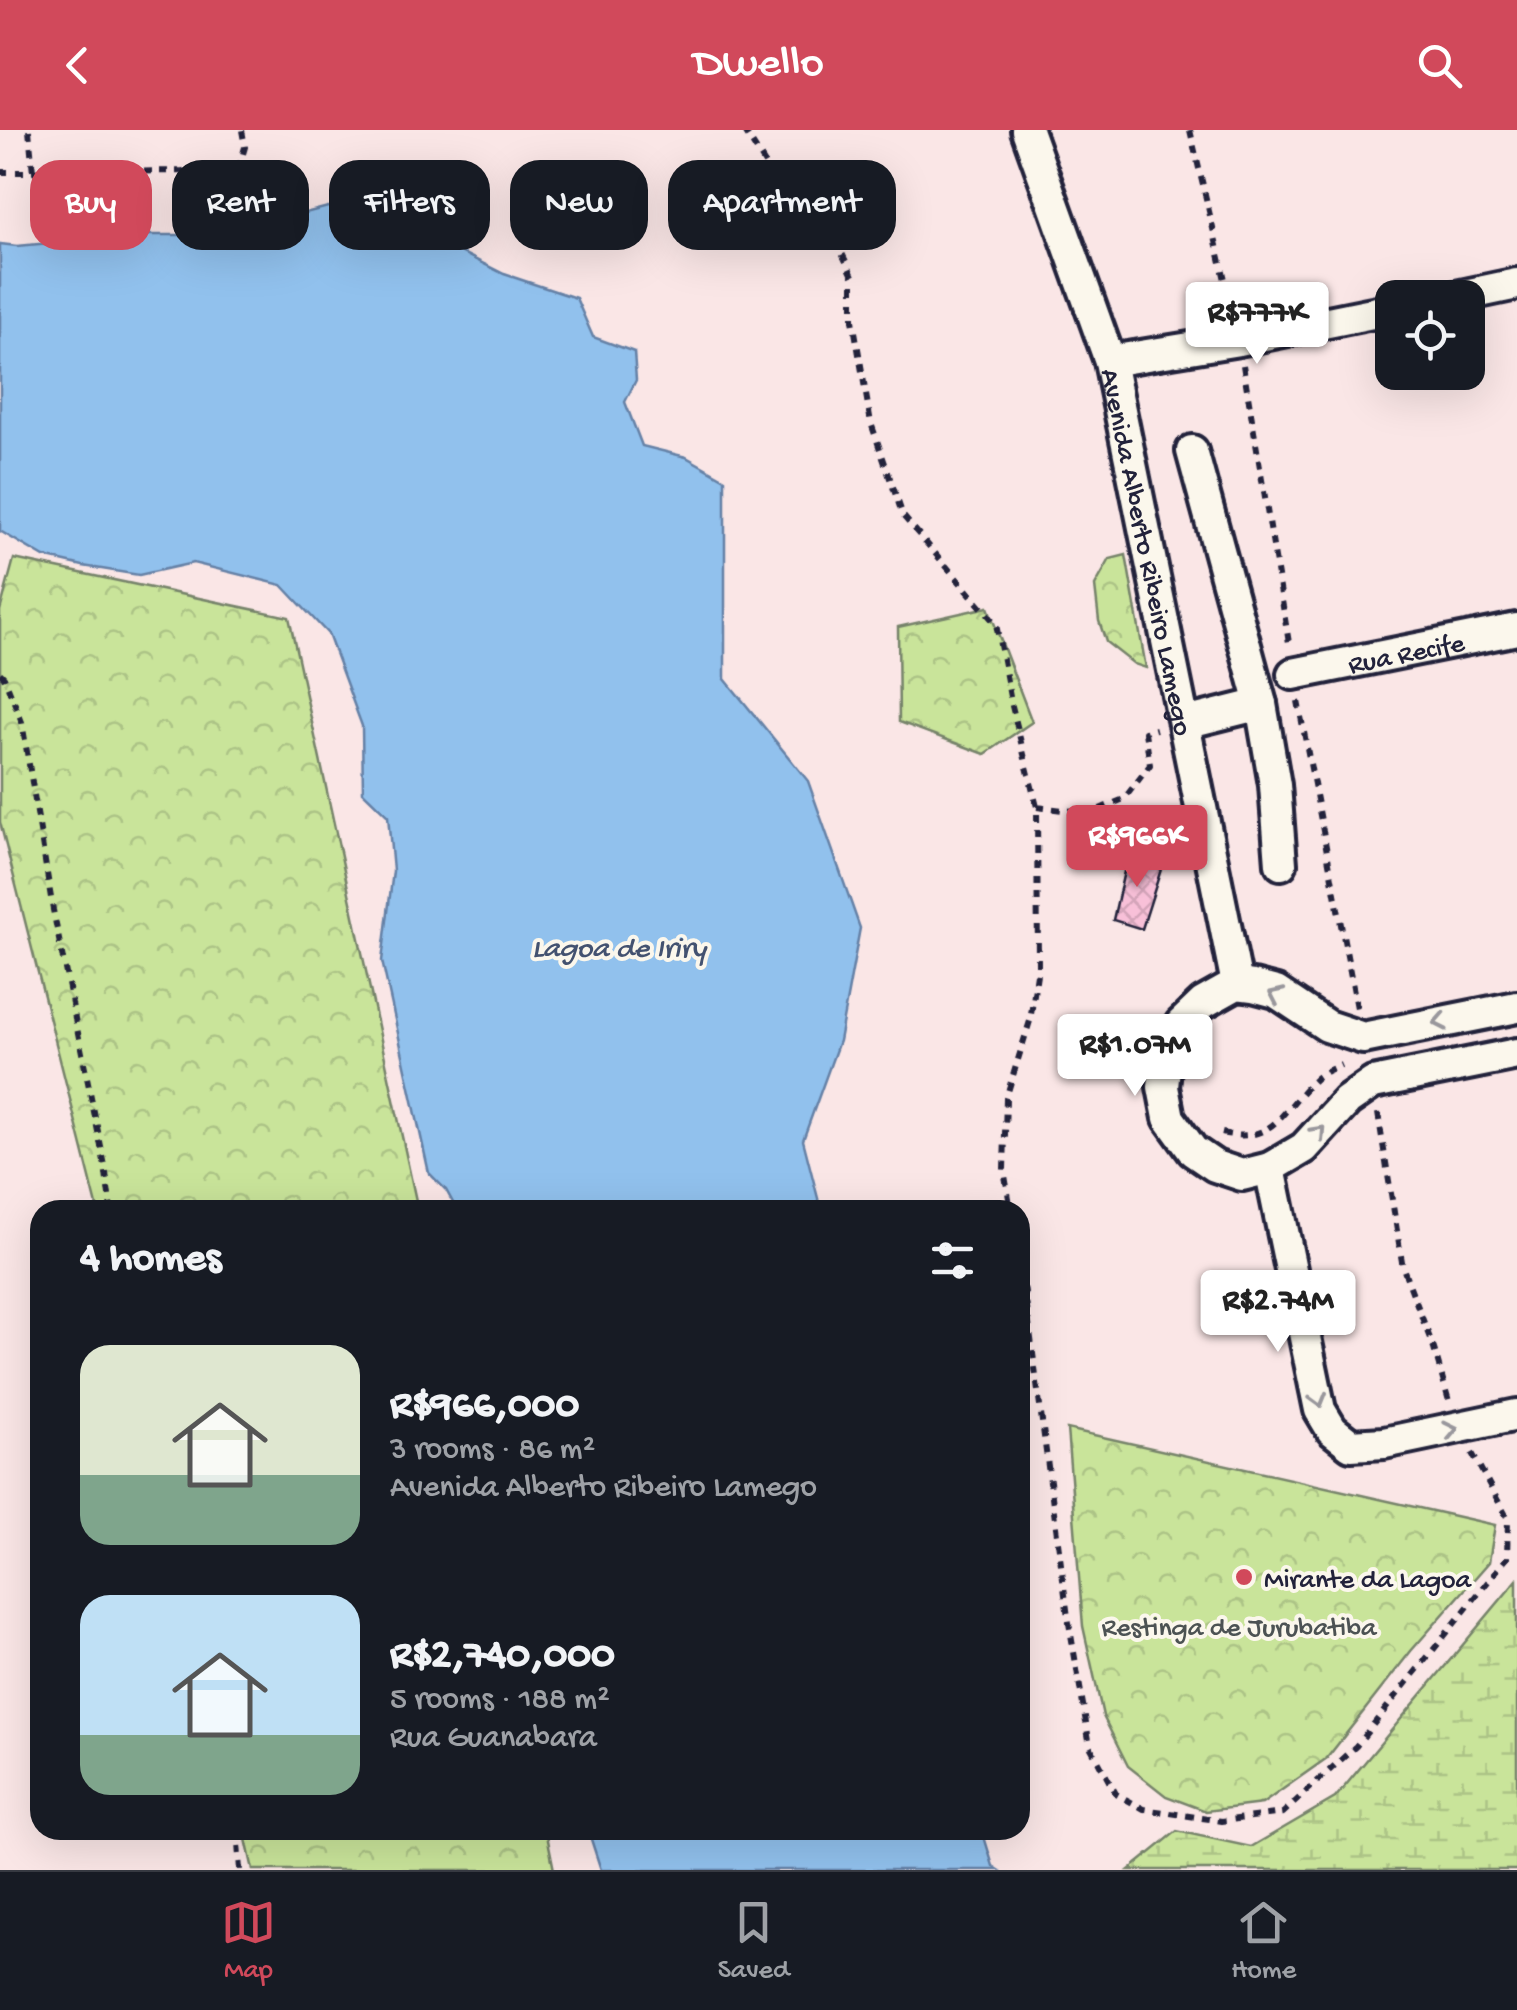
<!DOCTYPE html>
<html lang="en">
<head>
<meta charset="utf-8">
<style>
  :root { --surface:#171b24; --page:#20242c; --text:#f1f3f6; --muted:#9ea1a6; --line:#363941; --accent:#d1495b }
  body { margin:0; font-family:"Gochi Hand",sans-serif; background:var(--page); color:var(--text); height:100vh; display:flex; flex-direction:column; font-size:38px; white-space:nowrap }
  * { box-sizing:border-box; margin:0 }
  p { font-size:32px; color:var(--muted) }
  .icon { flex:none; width:55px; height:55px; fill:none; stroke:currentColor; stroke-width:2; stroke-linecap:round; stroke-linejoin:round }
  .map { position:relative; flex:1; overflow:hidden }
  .details { position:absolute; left:30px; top:1070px; width:1000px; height:640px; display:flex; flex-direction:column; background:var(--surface); border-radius:30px; box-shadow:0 10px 40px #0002 }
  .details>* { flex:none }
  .banner { position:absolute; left:30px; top:30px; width:1000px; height:90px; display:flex; gap:20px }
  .buttons { position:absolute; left:1375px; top:150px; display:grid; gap:20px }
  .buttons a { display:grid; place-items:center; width:110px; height:110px; border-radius:20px; background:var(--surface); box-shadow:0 10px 40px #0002; font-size:50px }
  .price { position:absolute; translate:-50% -85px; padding:0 22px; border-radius:10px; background:#fff; color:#222; font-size:32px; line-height:65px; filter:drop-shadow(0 2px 5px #0008) }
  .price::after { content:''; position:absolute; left:50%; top:60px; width:30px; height:22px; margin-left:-15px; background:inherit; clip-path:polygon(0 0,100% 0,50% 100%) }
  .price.active { background:var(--accent); color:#fff }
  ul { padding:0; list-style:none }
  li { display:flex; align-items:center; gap:30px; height:250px; padding:0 50px }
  li span { display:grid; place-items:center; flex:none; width:280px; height:200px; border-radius:30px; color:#555 }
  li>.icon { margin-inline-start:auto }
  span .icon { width:120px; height:120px; fill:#fffc; stroke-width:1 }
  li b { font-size:42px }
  h2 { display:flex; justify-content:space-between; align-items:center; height:120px; padding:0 50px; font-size:42px }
  .pill { padding:0 35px; border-radius:30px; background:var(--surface); box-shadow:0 10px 40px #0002; font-size:35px; line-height:90px }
  .pill.active { background:var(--accent); color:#fff }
  header { display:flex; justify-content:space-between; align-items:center; height:130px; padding:0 50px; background:var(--accent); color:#fff; font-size:45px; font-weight:600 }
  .tab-bar { display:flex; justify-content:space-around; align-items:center; height:140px; border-top:2px solid var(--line); background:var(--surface); font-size:28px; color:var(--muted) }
  .tab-bar a { display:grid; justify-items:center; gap:5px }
  .tab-bar .active { color:var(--accent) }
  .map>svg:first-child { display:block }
</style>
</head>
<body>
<header><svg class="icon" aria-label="back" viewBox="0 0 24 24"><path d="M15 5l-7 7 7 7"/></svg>Dwello<svg class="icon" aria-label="search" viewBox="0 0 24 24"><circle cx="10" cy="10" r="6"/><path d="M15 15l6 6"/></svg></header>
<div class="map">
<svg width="1517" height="1740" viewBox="0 0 1517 1740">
  <defs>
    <pattern id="forest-crowns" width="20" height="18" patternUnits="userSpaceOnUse" patternTransform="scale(2.5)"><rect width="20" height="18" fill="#c9e49a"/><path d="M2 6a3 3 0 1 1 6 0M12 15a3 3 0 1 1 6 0" fill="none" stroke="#acc386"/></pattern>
    <pattern id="wetland-marsh" width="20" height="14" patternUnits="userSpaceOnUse" patternTransform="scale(2.5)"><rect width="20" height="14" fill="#c9e49a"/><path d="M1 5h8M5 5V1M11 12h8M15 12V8" fill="none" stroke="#acc386"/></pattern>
    <pattern id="building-cross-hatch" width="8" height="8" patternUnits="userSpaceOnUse" patternTransform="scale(2.5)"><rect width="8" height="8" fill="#f8c0d8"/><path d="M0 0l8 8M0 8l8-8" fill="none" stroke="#d4a5ba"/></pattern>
  </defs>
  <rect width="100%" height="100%" fill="#fae6e6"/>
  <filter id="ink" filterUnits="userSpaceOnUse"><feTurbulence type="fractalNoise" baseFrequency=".01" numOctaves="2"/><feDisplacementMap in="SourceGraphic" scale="20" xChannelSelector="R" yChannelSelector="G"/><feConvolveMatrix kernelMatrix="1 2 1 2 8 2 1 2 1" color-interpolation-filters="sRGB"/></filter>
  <g filter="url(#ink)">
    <path fill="url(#forest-crowns)" stroke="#76836a" stroke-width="2.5" d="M1126,425L1146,538L1134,534L1106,512L1099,491L1095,456L1110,429Z
      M14,429L289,487L418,1080H98L0,692V481Z
      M988,477L1032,592L985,624L899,592L898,497Z
      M1067,1299L1495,1395L1489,1432L1411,1521L1327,1628L1262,1674L1206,1681L1166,1666L1128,1636L1103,1586L1083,1496Z
      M244,1700H546L554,1740H253Z"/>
    <path fill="url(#wetland-marsh)" stroke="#76836a" stroke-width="2.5" d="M1517,1450V1740H1129L1177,1701L1251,1717L1335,1668Z"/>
    <path fill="#91c1ed" stroke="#6581a6" stroke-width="2.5" d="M328,77L379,81L504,144L576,168L593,207L634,222L636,250L625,272L642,316L686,327L725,349V549L808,651L860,798L839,911L803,1010L821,1080H457L446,1060L429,1043L382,831L393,741L388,686L363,662L362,596L328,504L282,455L193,433L139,445L83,436L44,427L0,401V114L17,116L138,105H221Z
      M588,1700H982L993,1736L999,1740H601Z"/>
    <path fill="url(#building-cross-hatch)" stroke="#22223b" stroke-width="2.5" d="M1128,724L1164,730L1142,799L1113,790Z"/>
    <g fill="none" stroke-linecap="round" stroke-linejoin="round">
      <g stroke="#22223b" stroke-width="38">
        <g id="minor">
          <path id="s1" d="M1027,0L1110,231L1237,854"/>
          <path d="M1451,168L1517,154"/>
          <path d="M1110,231L1239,210L1392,179"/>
          <path d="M1192,321L1261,574L1275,655L1281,734"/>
          <path id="s2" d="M1293,544L1517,499"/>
          <path d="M1185,593L1261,574"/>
          <path d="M1517,877L1363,908L1327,896L1276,862L1253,856L1237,854L1203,873L1181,894L1167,918L1163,957L1169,988L1193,1021L1215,1036L1242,1045L1270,1038L1304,1018L1347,971L1373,953L1517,924"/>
          <path d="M1270,1038L1320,1280L1332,1300L1351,1315L1384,1313L1517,1285"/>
        </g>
      </g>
      <path stroke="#22223b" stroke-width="6" stroke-dasharray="8 8" stroke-linecap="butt" d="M29,0L33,42
        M744,0L775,50L836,111L853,146V190L871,293L903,386L996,494L1011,572L1037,677L1038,837L1030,891L1006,968L1004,1040L1011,1080
        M1190,0L1233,184
        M0,42L238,41L245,17L242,0
        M1243,235L1290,519
        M0,543L4,547L22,592L53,780L105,1036L111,1080
        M1298,571L1357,878
        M1037,677L1090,683L1124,669L1150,635L1145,602L1156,599
        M1378,983L1403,1138L1434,1219L1449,1271
        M1222,1003C1274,1015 1281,981 1313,951C1320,943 1332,939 1341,935
        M1020,1126L1068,1487L1090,1616L1116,1664L1144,1679L1222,1691L1283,1683L1356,1616L1507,1428L1508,1389L1472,1323
        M237,1700L240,1740"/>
      <use href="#minor" stroke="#fbf7ec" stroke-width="30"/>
    </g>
    <defs><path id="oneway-chevron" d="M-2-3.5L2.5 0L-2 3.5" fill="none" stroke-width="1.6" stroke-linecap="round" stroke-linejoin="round" transform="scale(2.5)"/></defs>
    <g stroke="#99979c">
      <use href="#oneway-chevron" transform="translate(1276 865) rotate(-155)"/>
      <use href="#oneway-chevron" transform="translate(1440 892) rotate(169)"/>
      <use href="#oneway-chevron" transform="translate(1319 1002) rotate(-47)"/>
      <use href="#oneway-chevron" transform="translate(1319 1270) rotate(74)"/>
      <use href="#oneway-chevron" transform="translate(1451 1300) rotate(-12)"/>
    </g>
  </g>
  <circle fill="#d1495b" stroke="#fbf7ec" stroke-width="4" cx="1244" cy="1447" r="10"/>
  <g text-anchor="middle" stroke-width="8" stroke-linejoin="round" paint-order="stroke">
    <g font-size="28" fill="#22223b" stroke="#fbf7ec">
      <text dy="10" stroke="none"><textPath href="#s1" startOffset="440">Avenida Alberto Ribeiro Lamego</textPath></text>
      <text dy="10" stroke="none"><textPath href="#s2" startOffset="115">Rua Recife</textPath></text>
    </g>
    <g font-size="28" fill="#22223b" stroke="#fbf7ec" text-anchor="start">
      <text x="1264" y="1457">Mirante da Lagoa</text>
    </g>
    <g font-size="28" fill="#4c5253" stroke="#fbf7ec">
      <text x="1239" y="1505">Restinga de Jurubatiba</text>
    </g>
    <g font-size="30" font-style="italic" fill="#435270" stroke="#fbf7ec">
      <text x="619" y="826">Lagoa de Iriry</text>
    </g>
  </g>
</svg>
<div class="buttons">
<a><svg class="icon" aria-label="locate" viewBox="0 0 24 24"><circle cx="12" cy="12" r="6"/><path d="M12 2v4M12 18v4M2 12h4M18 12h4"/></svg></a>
</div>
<b class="price" style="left:1257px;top:237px">R$777K</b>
<b class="price active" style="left:1137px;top:760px">R$966K</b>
<b class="price" style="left:1135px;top:969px">R$1.07M</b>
<b class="price" style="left:1278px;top:1225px">R$2.74M</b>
<div class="banner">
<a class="pill active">Buy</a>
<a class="pill">Rent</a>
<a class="pill">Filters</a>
<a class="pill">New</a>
<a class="pill">Apartment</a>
</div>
<section class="details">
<h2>4 homes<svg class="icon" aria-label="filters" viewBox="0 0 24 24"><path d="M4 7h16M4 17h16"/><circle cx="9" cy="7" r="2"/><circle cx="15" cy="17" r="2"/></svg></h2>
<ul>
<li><span style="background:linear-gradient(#dfe7d0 65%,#7fa58c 0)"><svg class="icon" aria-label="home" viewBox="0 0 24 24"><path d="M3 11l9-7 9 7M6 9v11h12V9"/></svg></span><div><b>R$966,000</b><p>3 rooms · 86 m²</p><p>Avenida Alberto Ribeiro Lamego</p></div></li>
<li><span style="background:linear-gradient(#bfe0f5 70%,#7fa58c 0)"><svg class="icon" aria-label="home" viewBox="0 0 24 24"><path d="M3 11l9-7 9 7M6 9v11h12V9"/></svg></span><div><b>R$2,740,000</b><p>5 rooms · 188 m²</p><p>Rua Guanabara</p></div></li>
</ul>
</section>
</div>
<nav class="tab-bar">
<a class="active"><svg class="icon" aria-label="map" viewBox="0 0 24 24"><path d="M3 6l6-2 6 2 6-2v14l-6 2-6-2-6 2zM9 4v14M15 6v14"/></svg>Map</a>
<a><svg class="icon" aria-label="saved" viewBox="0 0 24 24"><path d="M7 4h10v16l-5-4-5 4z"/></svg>Saved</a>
<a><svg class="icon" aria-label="home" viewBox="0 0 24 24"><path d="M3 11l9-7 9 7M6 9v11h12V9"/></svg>Home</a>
</nav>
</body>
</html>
